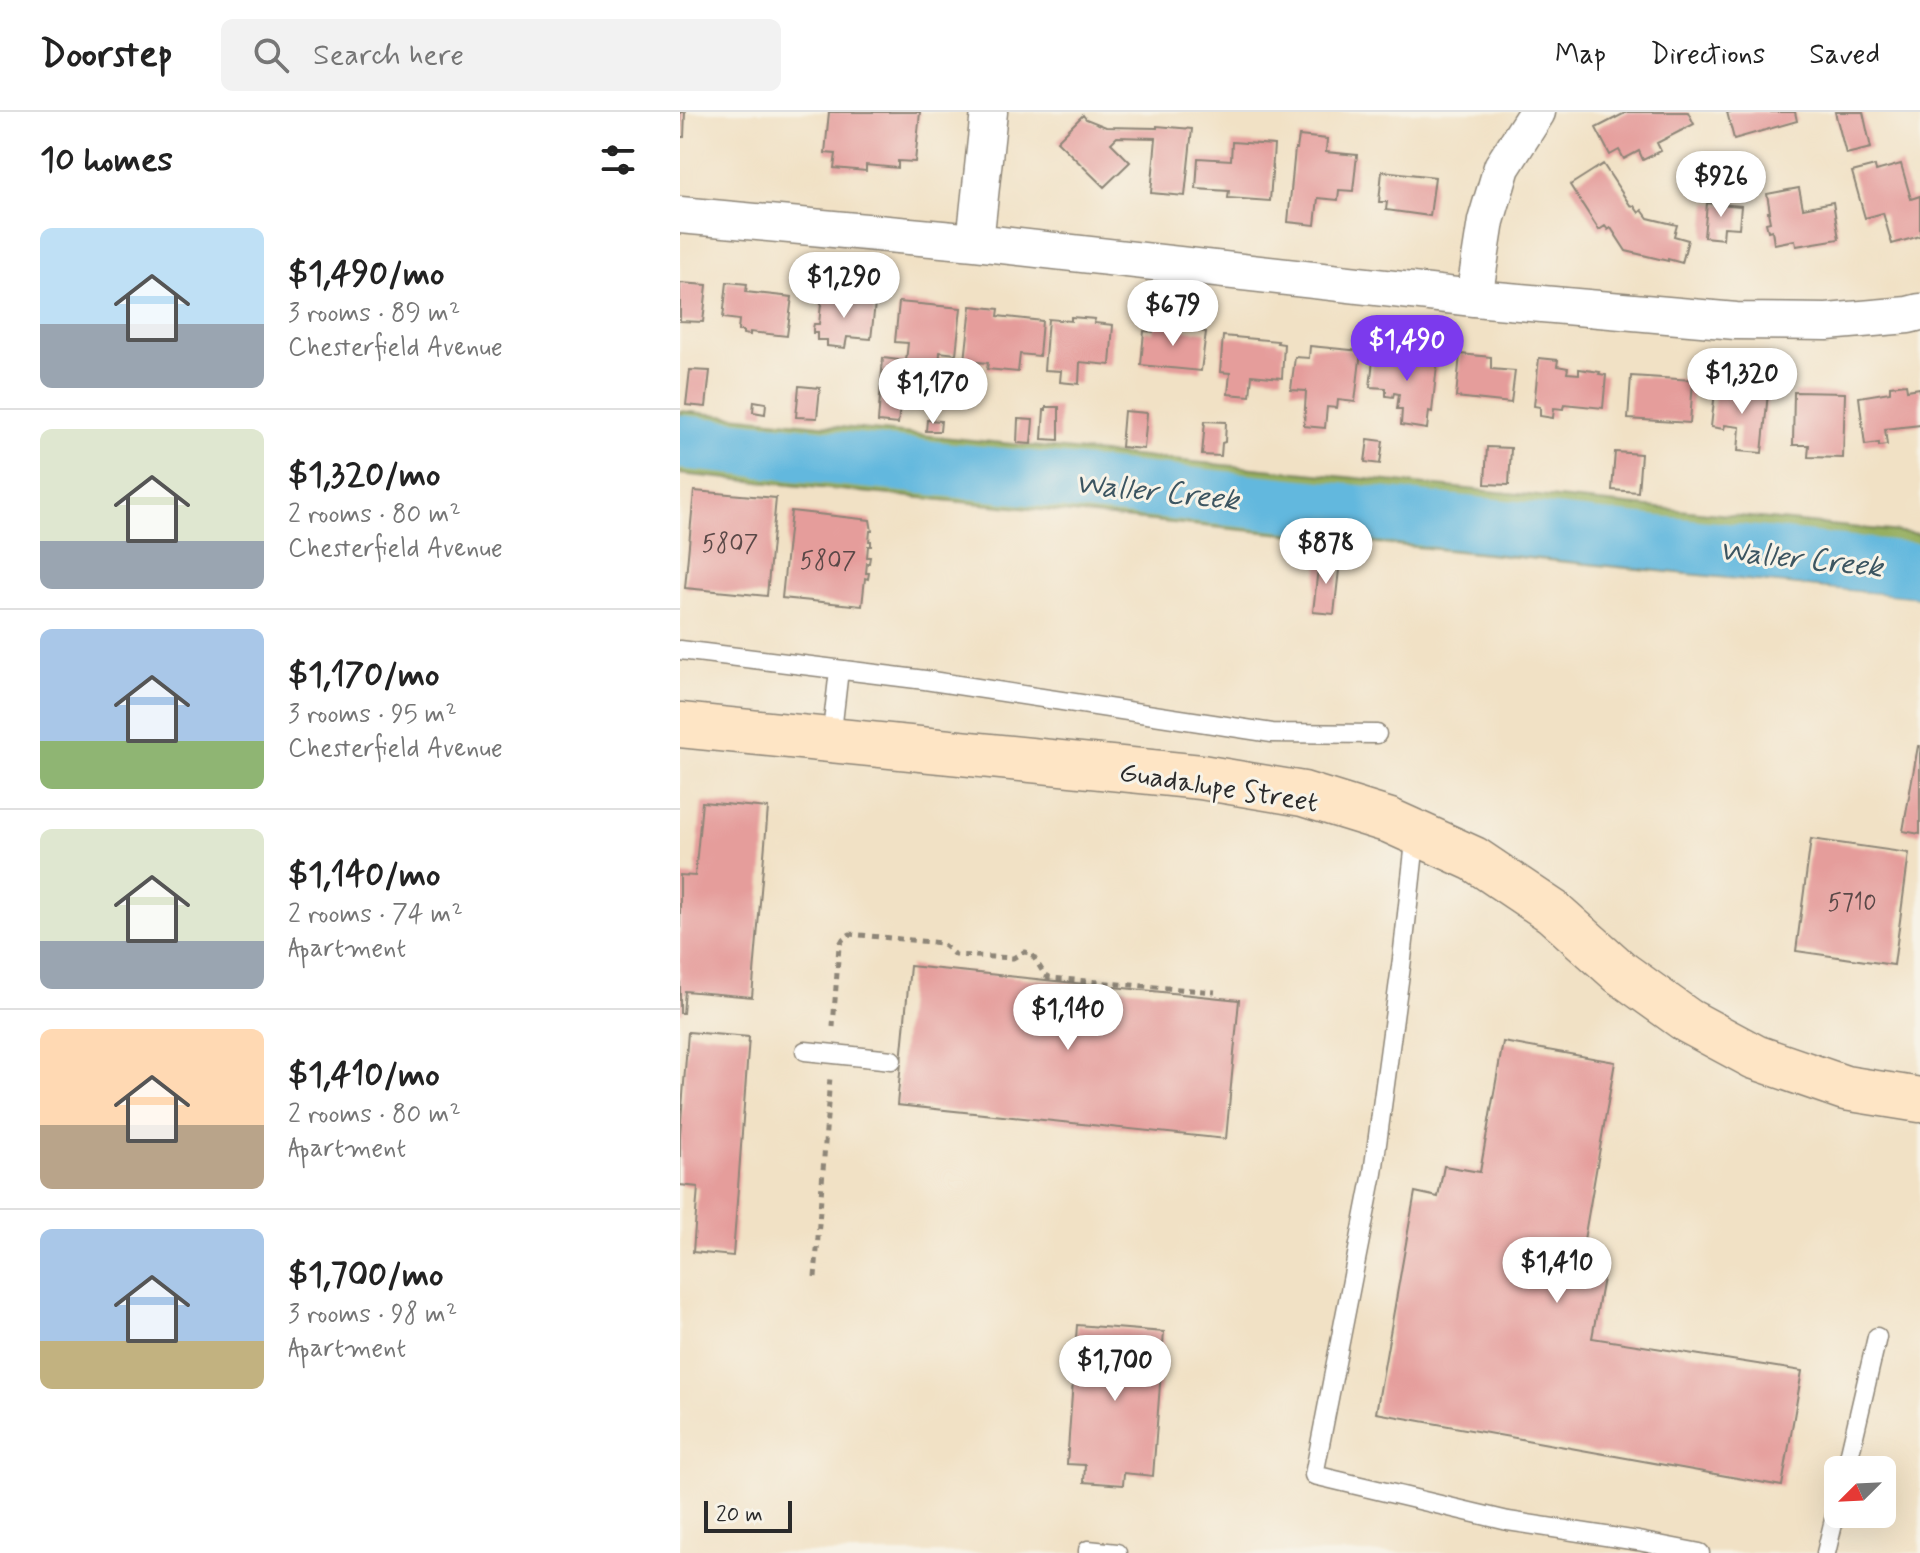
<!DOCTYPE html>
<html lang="en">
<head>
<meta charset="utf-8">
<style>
  :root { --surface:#fff; --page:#f2f2f2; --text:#222; --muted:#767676; --line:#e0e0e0; --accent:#7c3aed }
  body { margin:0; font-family:Mynerve,sans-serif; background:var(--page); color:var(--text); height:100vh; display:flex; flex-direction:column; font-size:30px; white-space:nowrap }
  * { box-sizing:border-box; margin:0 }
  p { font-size:26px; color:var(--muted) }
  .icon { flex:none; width:44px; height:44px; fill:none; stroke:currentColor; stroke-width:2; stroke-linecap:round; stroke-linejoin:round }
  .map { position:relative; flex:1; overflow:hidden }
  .side { display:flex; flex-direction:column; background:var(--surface); width:680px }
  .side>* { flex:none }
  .needle { width:52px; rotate:246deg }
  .fabs { position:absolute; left:1144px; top:1344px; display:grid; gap:16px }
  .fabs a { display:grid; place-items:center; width:72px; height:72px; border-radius:12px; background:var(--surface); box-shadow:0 8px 32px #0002; font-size:40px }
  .scale { position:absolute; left:24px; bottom:20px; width:88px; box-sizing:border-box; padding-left:8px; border:4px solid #2b2b2b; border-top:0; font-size:22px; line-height:28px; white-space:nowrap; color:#2b2b2b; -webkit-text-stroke:6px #f7f3e8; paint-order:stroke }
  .price { position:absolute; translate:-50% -68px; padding:0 18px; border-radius:28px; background:#fff; color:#222; font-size:26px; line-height:52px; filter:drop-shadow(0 2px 4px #0008) }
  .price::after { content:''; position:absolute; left:50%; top:48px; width:24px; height:18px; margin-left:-12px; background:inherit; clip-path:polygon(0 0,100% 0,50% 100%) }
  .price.current { background:var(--accent); color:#fff }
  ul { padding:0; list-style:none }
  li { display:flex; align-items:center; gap:24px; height:200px; padding:0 40px }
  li+li { border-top:2px solid var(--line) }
  li span { display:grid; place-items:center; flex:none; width:224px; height:160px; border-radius:12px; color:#555 }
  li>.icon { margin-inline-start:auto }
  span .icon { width:96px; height:96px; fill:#fffc; stroke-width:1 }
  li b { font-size:34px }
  h2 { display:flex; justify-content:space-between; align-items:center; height:96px; padding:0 40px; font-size:34px }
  header { display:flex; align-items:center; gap:48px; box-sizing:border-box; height:112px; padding:0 40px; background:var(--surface); border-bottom:2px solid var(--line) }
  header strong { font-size:38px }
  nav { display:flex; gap:44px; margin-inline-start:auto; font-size:28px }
  .search { width:560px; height:72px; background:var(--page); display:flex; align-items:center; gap:20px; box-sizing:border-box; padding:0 28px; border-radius:12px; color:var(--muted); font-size:30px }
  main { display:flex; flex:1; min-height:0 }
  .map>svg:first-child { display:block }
</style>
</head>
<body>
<header>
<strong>Doorstep</strong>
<div class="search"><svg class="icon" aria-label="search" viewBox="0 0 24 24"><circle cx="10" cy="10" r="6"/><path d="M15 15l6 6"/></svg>Search here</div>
<nav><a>Map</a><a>Directions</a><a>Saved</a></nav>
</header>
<main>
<section class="side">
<h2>10 homes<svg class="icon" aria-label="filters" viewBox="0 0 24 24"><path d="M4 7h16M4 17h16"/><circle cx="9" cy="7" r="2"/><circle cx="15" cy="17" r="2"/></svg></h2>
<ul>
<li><span style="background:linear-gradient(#bfe0f5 60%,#9aa5b1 0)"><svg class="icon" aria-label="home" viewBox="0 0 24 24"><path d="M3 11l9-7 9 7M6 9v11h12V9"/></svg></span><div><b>$1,490/mo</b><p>3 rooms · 89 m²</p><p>Chesterfield Avenue</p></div></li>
<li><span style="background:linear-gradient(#dfe7d0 70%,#9aa5b1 0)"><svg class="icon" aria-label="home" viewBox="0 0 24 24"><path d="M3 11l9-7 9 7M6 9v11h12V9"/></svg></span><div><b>$1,320/mo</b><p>2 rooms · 80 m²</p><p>Chesterfield Avenue</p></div></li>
<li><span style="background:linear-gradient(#a9c7e8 70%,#8fb573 0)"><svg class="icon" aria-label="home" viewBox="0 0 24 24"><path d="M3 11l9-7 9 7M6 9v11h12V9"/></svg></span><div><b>$1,170/mo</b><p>3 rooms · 95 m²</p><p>Chesterfield Avenue</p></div></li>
<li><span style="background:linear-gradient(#dfe7d0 70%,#9aa5b1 0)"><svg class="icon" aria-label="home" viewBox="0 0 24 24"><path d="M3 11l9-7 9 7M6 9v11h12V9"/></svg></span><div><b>$1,140/mo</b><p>2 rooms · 74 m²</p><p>Apartment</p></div></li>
<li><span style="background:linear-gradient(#ffd9b3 60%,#b9a48a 0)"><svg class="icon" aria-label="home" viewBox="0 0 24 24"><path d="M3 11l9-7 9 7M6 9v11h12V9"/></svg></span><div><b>$1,410/mo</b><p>2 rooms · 80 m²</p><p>Apartment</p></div></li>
<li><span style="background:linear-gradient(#a9c7e8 70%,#c2b280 0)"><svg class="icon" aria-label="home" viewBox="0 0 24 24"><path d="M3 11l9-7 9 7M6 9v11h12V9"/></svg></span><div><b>$1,700/mo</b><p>3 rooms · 98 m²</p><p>Apartment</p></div></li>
</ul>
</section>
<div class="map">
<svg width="1240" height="1441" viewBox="0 0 1240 1441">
  <rect width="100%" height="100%" fill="#f7f3e8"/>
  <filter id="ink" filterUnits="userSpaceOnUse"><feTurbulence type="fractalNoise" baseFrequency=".0125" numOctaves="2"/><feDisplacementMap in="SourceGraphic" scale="16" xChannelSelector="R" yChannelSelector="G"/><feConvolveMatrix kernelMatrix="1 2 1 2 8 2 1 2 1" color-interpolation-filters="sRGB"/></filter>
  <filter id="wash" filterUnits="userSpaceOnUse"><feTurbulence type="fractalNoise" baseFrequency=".006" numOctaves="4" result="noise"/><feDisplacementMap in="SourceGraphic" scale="32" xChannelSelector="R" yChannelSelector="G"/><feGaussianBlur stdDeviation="1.8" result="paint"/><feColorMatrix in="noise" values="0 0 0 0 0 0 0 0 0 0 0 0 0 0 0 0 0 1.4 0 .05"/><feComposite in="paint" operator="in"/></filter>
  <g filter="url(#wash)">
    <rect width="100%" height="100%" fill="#f1e1c5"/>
    <path fill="#96af60" stroke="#606d46" stroke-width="2" d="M0,299L1240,422V485L0,362Z"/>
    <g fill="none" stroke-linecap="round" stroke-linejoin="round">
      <path stroke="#62b8de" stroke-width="54" d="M0,330L1240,458"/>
    </g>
    <g id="blocks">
      <path fill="#e59d9b" d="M0,0H5L4,25H0Z
        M149,0H240L235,50L218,49V56L186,53V59L154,56L156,42L145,41Z
        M947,0H1008L1014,12L977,31L981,39L963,48L959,39L944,47L939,38L930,43L916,16Z
        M1047,0H1115L1117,9L1054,27Z
        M1155,0H1183L1191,36L1166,42Z
        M403,3L406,7L426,15L477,16V14L512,17L505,84L471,81L476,26L437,25L431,31L450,50L424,75L377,29Z
        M619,24L647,27L646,40L677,43L673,79L659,78L658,88L638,86L635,113L608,110L615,37H617Z
        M552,30L594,33L590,89L548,86L549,79L516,77L518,46L551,48Z
        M923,52L950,93L954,94L959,101L962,98L968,106L997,113L994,124L1008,128L1002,151L988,147V149L946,139L931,116L928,118L925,114L919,118L890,73Z
        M1221,52L1231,87L1240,84V124L1212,132L1203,101L1185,106L1172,60L1195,54L1196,59Z
        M1050,57L1053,69L1039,73L1035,61Z
        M702,59L755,65L750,104L706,98L707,90H699Z
        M1119,76L1123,96L1153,90L1159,127L1116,134L1115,128L1094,132L1092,118L1088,119L1086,111L1090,110L1088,100H1090L1087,82Z
        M1027,91L1061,94L1059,116L1044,115L1043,127L1024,125Z
        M47,170L67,172L66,180L112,185L107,224L70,220V223L63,222V219H58L59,208L43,206Z
        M0,171L27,173L23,210L0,209Z
        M142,182L173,185V189L195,191L191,227L167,225L165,236L147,234V228H137V221H133V216L134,212H139Z
        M219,190L281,196L276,242L260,240L259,256L253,255L252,266L228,264L226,277H222L218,312L198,310L203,246L226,249L228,231L215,230Z
        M291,194L319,197L318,204L362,209L359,244L340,242L338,260L307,257L308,251L285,249Z
        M391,205L415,207L414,211L433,213L430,253L400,250L399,272L380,270L381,259L364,258L368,207L391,209Z
        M474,212L490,214L489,216L526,220L521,259L461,253L464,219L473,220Z
        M543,224L598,229L597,231L604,232L602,266L572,263L570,284L548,282L550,261L540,260Z
        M630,234L681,239L675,290L658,288L657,296L647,295L645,316L624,314L626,279L611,278L615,245L629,246Z
        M710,236L739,239V243L758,244L752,300L749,299L747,317L721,313L722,297H717L719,282L714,281L713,285L706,284V276L690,275L694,239L710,241Z
        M780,242L811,245V257L835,259L831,291L776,285Z
        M859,246L878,248L877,254L888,256L887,261L899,262V257L920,260L919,262L926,263L923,296L884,292L883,297L874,296L873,306L860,304V295L854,294Z
        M10,258L30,259L26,295L6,293Z
        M951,264L1013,268L1010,311L948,307Z
        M1226,272L1227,278L1240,276V313L1205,317L1207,333L1199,334V331L1185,333L1179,285L1210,280V274Z
        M286,273L301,274L300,286L284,285Z
        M119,274L140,276L137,306L116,305Z
        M1042,276L1088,281L1082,341L1058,339L1060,315L1045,313L1044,317L1031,315L1035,280L1042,281Z
        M1114,280L1165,281L1163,346L1128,345L1129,333H1113Z
        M74,289L86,291L85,302L73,300Z
        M366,295H379V328L362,327L364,298H366Z
        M444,299L467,301L464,337L441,335Z
        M338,307L353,308L351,332L337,331Z
        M247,308L261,309L260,319H246Z
        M525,309L546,310L545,330L542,331L541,344L522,343Z
        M688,327L703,329L700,352L685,350Z
        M807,335L831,336L829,373L805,372Z
        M935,340L961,342L958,380L932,378Z
        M14,379L96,386L87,484L5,476Z
        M111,399L190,408L192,419H190L189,429H191V434H188L187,445H190L189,451H187L186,461H189L188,467L185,466L182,494L102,486Z
        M639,447L660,449L654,502L633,500Z
        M1238,634H1240V722L1223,719Z
        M22,690L88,696L72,885L5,879L3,901H0V763L15,764Z
        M1131,727L1229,741L1214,853L1116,839Z
        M230,854L559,888L546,1027L217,993Z
        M8,920L69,925L53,1144L13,1140L18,1075L0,1073V1022Z
        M823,930L935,950L902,1139L911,1140L924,1161L912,1226L1122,1259L1102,1374L696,1301L735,1080L758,1085L764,1054L800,1060Z
        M397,1213L484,1220L473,1364L444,1361L443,1373L404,1370L405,1353L387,1352Z"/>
    </g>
  </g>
  <g filter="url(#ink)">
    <use href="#blocks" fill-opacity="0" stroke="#8e8678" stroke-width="2"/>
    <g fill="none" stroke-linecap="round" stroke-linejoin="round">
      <g stroke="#8e8678" stroke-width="21">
        <path id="lane" d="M0,538L245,568L592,621L697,622
          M151,628L159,558
          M736,721L722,847L693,1061L634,1363L828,1409L958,1429L1020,1441
          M125,939L212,948
          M1166,1358L1197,1225
          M408,1441V1438L437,1441
          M1146,1441L1158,1391"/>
      </g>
      <g stroke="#8e8678" stroke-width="39">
        <path id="street" d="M0,103L295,130L794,186L1056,209L1147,210L1228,203L1240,200
          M295,130L309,0
          M794,186L806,109L822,55L857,0"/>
      </g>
      <g stroke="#8e8678" stroke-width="47">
        <path id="secondary" d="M0,613L521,665L623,682L710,709L794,747L873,800L941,861L1008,909L1075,945L1165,976L1240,988"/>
      </g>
      <path stroke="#8e8678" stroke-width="5" stroke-dasharray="6 6" stroke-linecap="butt" d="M153,915L159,834L163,827L170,822L261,831L275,843L333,846L344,840L351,841L365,863L370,866L535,880
        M135,1165L150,965"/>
      <use href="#lane" stroke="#fff" stroke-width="18"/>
      <use href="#street" stroke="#fff" stroke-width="36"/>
      <use href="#secondary" stroke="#fee5c5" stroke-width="44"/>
    </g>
  </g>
  <g text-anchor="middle" stroke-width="6" stroke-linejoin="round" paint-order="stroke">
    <g font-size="24" fill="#5a4847">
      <text x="50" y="439">5807</text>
      <text x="148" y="456">5807</text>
      <text x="1172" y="798">5710</text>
    </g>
    <g font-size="28" fill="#2b2b2b" stroke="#f7f3e8">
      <text transform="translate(539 674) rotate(9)" y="10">Guadalupe Street</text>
    </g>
    <g font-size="30" font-style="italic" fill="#3c5561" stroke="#f7f3e8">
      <text transform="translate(477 379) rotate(6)" y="10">Waller Creek</text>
      <text transform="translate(1121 446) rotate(6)" y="10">Waller Creek</text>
    </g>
  </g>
</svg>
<div class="fabs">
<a><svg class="needle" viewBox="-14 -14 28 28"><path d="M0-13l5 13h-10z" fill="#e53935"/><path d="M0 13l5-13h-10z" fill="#767676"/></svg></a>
</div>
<div class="scale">20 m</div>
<b class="price" style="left:1041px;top:107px">$926</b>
<b class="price" style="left:164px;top:208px">$1,290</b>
<b class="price" style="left:493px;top:236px">$679</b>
<b class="price current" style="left:727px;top:271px">$1,490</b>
<b class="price" style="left:1062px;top:304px">$1,320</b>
<b class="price" style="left:253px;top:314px">$1,170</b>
<b class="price" style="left:646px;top:474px">$878</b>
<b class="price" style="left:388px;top:940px">$1,140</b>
<b class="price" style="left:877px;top:1193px">$1,410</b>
<b class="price" style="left:435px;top:1291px">$1,700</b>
</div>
</main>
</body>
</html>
